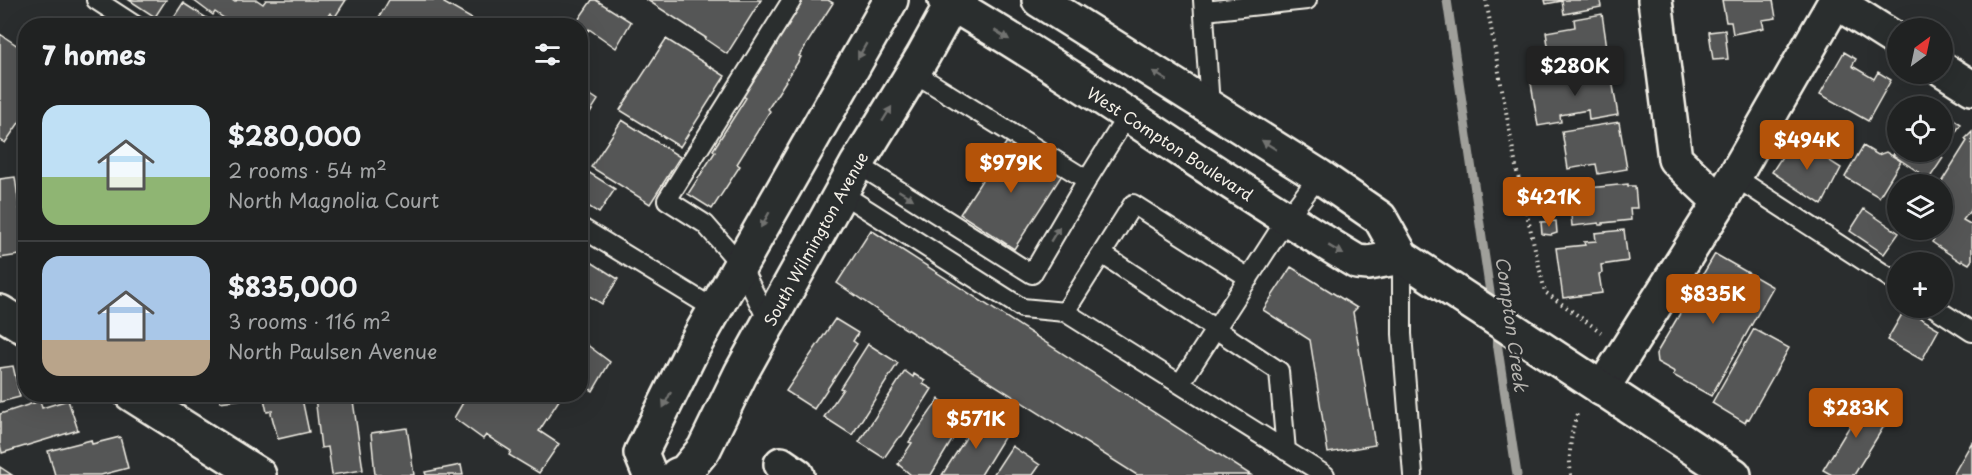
<!DOCTYPE html>
<html lang="en">
<head>
<meta charset="utf-8">
<style>
  :root { --surface:#202222; --page:#282a2a; --text:#f1f3f6; --muted:#a2a4a5; --line:#3d3f40; --accent:#b45309 }
  body { margin:0; font-family:"Playpen Sans",sans-serif; background:var(--page); color:var(--text); height:100vh; display:flex; flex-direction:column; font-size:22px; white-space:nowrap }
  * { box-sizing:border-box; margin:0 }
  p { font-size:20px; color:var(--muted) }
  .icon { flex:none; width:33px; height:33px; fill:none; stroke:currentColor; stroke-width:2; stroke-linecap:round; stroke-linejoin:round }
  .map { position:relative; flex:1; overflow:hidden }
  .drawer { position:absolute; left:18px; top:18px; width:570px; height:384px; display:flex; flex-direction:column; background:var(--surface); border-radius:24px; box-shadow:0 6px 24px #0002,0 0 0 2px var(--line) }
  .drawer>* { flex:none }
  .needle { width:39px; rotate:33deg }
  .fabs { position:absolute; left:1887px; top:18px; display:grid; gap:12px }
  .fabs a { display:grid; place-items:center; width:66px; height:66px; border-radius:50%; background:var(--surface); box-shadow:0 6px 24px #0002,0 0 0 2px var(--line); font-size:30px }
  .price { position:absolute; translate:-50% -51px; padding:0 14px; border-radius:6px; background:var(--accent); color:#fff; font-size:20px; line-height:39px; filter:drop-shadow(0 2px 3px #0008) }
  .price::after { content:''; position:absolute; left:50%; top:36px; width:18px; height:14px; margin-left:-9px; background:inherit; clip-path:polygon(0 0,100% 0,50% 100%) }
  .price.active { background:#222; color:#fff }
  ul { padding:0; list-style:none }
  li { display:flex; align-items:center; gap:18px; height:150px; padding:0 24px }
  li+li { border-top:2px solid var(--line) }
  li span { display:grid; place-items:center; flex:none; width:168px; height:120px; border-radius:18px; color:#555 }
  li>.icon { margin-inline-start:auto }
  span .icon { width:72px; height:72px; fill:#fffc; stroke-width:1 }
  li b { font-size:26px }
  h2 { display:flex; justify-content:space-between; align-items:center; height:72px; padding:0 24px; font-size:26px }
  .map>svg:first-child { display:block }
</style>
</head>
<body>
<div class="map">
<svg width="1972" height="475" viewBox="0 0 1972 475">
  <rect width="100%" height="100%" fill="#2a2d2e"/>
  <filter id="ink" filterUnits="userSpaceOnUse"><feTurbulence type="fractalNoise" baseFrequency=".0167" numOctaves="2"/><feDisplacementMap in="SourceGraphic" scale="12" xChannelSelector="R" yChannelSelector="G"/><feConvolveMatrix kernelMatrix="1 2 1 2 8 2 1 2 1" color-interpolation-filters="sRGB"/></filter>
  <g filter="url(#ink)">
    <g fill="none" stroke-linecap="round" stroke-linejoin="round">
      <path stroke="#9f9f9a" stroke-width="9" d="M1447,0L1492,306
        M1495,329L1517,475"/>
    </g>
    <path fill="#555756" stroke="#f4f1e8" stroke-width="1.5" d="M129,0H166L155,17Z
      M193,0H232L235,2L237,0H257L263,4L266,0H346L335,17L330,13L324,22L329,26H229L231,23L215,12L213,15Z
      M389,0H443L445,1L444,3L481,24L374,26Z
      M592,0H596L631,22L616,48L589,29L588,31L576,23Z
      M647,0H761L727,54L705,39L706,38Z
      M801,0H828L833,3L799,56L801,57L768,109L770,111L737,164L740,166L712,209L688,194L715,152L713,150L746,98L743,96L777,44L774,42Z
      M1545,0H1600L1601,7L1564,14L1562,1L1546,4Z
      M1722,0H1773L1776,18L1762,20L1764,28L1733,34L1731,22H1726Z
      M183,3L219,26H168Z
      M1602,14L1609,61L1552,71L1546,32L1575,27L1574,19Z
      M1725,30L1728,59L1713,60L1709,32Z
      M0,34L24,50L26,48V106L21,112L25,114L5,143L0,140Z
      M666,39L725,76L680,147L620,110Z
      M1844,52L1856,59L1852,66L1874,79L1878,72L1891,80L1868,121L1820,94Z
      M1610,68L1618,115L1589,120L1588,110L1560,115L1561,122L1538,126L1531,83Z
      M580,88L598,100L580,128Z
      M1947,115L1961,124L1940,156L1943,158L1929,179L1893,155L1898,148V152H1942V117Z
      M622,120L680,157L650,204L591,167Z
      M1619,122L1627,169L1598,174L1596,164L1568,169L1562,131Z
      M1972,132V208L1963,220L1972,225V260L1969,264L1962,260L1961,262L1932,242L1939,230H1942V184H1940L1967,141L1965,139Z
      M1794,138L1841,168L1822,205L1772,172Z
      M1008,140L1062,175L1014,249L960,214Z
      M1863,146L1878,155L1886,152L1901,161L1879,197L1845,177Z
      M580,167L615,189L599,213L580,201Z
      M15,177L26,254L0,258V179Z
      M1628,184V186H1635L1637,208H1630L1631,220L1603,223V225H1599V223L1572,226L1569,190Z
      M1864,209L1899,233L1884,254L1850,231Z
      M1556,221L1557,233L1551,235L1542,234L1541,222Z
      M871,230L1251,475H1137L895,322L837,283Z
      M1624,230L1628,261L1601,265L1602,273L1599,274L1602,293L1563,298L1556,248L1585,245L1584,242L1596,241L1595,233Z
      M1715,254L1773,287L1711,396L1673,375L1675,372L1657,362L1656,354Z
      M580,255L618,279L602,304L580,290Z
      M1291,267L1357,308L1353,312L1375,445L1328,453L1310,340L1263,310Z
      M1905,309L1939,329L1922,360L1887,340Z
      M835,319L858,333L853,341L857,344L814,409L786,391Z
      M1754,329L1789,348L1749,419L1747,418L1745,423L1712,403Z
      M582,341L610,362L593,391L580,383Z
      M868,344L898,363L852,435L824,417L843,389L840,388Z
      M13,366L20,397L0,402V368Z
      M905,371L913,377L914,374L925,381L923,384L932,389L902,436L897,439L884,458L859,442Z
      M219,394H250V398L220,402Z
      M263,394H301L309,432L278,439L271,413L272,411L267,412Z
      M336,394H352L363,470L332,475L328,447L321,448L315,397Z
      M468,394H482L486,397L488,394H563L539,431L559,444L539,473L509,455L511,451L486,435L483,439L454,418Z
      M1855,398L1889,418L1854,475H1832L1823,470L1851,424L1843,419Z
      M939,399L966,417L931,475H911L898,464L912,443L909,442Z
      M68,400L78,430L2,453L0,445V414L40,401L42,408Z
      M978,419L987,424L989,421L1002,429L999,432L1005,436L981,475H942Z
      M407,428L414,475H375L371,433Z
      M120,437L128,468L101,475H55L48,451L91,440L92,444Z
      M1972,442V475H1953Z
      M1012,446L1040,465L1033,475H993Z
      M461,465L463,475H426L425,472Z
      M0,467L12,475H0Z"/>
    <g fill="none" stroke-linecap="round" stroke-linejoin="round">
      <g stroke="#f4f1e8" stroke-width="22">
        <path id="service" d="M96,0L136,26
          M1203,0L1210,107
          M1205,11L1307,0
          M913,72L1087,180L1127,116
          M857,164L1032,274L1087,180
          M1735,177L1898,283
          M841,193L1022,308L1065,312L1325,475
          M580,227L716,310
          M1102,254L1279,371L1286,451
          M1402,257V334L1413,475
          M1935,308L1972,332
          M1065,312L1133,204L1249,278
          M769,323L740,264L705,224L667,200L792,0
          M1180,384L1286,220L1319,176"/>
      </g>
      <g stroke="#f4f1e8" stroke-width="38">
        <path id="minor" d="M1655,0L1675,159L1720,202
          M1835,1L1898,41
          M1942,69L1972,88
          M0,312L26,328
          M1602,389L1720,202L1836,0
          M131,394L259,475
          M781,464L797,475"/>
      </g>
      <g stroke="#f4f1e8" stroke-width="38">
        <path id="secondary" d="M945,0C1086,82 1217,178 1357,262L1368,263L1402,257
          M1039,0L1319,176L1380,218L1402,257L1734,475
          M650,475L641,453L693,348L891,0
          M677,475L685,472L704,449L741,373L857,164L923,56L954,0"/>
      </g>
      <path stroke="#f4f1e8" stroke-width="4" stroke-dasharray="1.5 4.5" stroke-linecap="butt" d="M1486,0L1516,167L1545,292L1601,332
        M1571,475C1568,454 1571,431 1578,411"/>
      <use href="#service" stroke="#2a2d2e" stroke-width="18"/>
      <use href="#minor" stroke="#2a2d2e" stroke-width="33"/>
      <use href="#secondary" stroke="#2a2d2e" stroke-width="33"/>
    </g>
    <defs><path id="oneway-solid" d="M-6-.8H1V-3.2L6.5 0L1 3.2V.8H-6Z" transform="scale(1.5)"/></defs>
    <g fill="#71726f">
      <use href="#oneway-solid" transform="translate(1002 35) rotate(32)"/>
      <use href="#oneway-solid" transform="translate(862 51) rotate(120)"/>
      <use href="#oneway-solid" transform="translate(1160 76) rotate(-148)"/>
      <use href="#oneway-solid" transform="translate(887 114) rotate(-58)"/>
      <use href="#oneway-solid" transform="translate(1269 145) rotate(-148)"/>
      <use href="#oneway-solid" transform="translate(906 195) rotate(32)"/>
      <use href="#oneway-solid" transform="translate(765 220) rotate(120)"/>
      <use href="#oneway-solid" transform="translate(1055 234) rotate(-59)"/>
      <use href="#oneway-solid" transform="translate(1336 250) rotate(31)"/>
      <use href="#oneway-solid" transform="translate(667 400) rotate(116)"/>
    </g>
  </g>
  <g text-anchor="middle" stroke-width="4.5" stroke-linejoin="round" paint-order="stroke">
    <g font-size="16" fill="#f4f1e8" stroke="#2a2d2e">
      <text transform="translate(1170 144) rotate(33)" y="6">West Compton Boulevard</text>
      <text transform="translate(816 239) rotate(-61)" y="6">South Wilmington Avenue</text>
    </g>
    <g font-size="18" font-style="italic" fill="#b5b3ae" stroke="#2a2d2e">
      <text transform="translate(1511 324) rotate(82)" y="6">Compton Creek</text>
    </g>
  </g>
</svg>
<div class="fabs">
<a><svg class="needle" viewBox="-14 -14 28 28"><path d="M0-13l5 13h-10z" fill="#e53935"/><path d="M0 13l5-13h-10z" fill="#a2a4a5"/></svg></a>
<a><svg class="icon" aria-label="locate" viewBox="0 0 24 24"><circle cx="12" cy="12" r="6"/><path d="M12 2v4M12 18v4M2 12h4M18 12h4"/></svg></a>
<a><svg class="icon" aria-label="layers" viewBox="0 0 24 24"><path d="M12 4l9 5-9 5-9-5zM3 14l9 5 9-5"/></svg></a>
<a>+</a>
</div>
<b class="price active" style="left:1575px;top:97px">$280K</b>
<b class="price" style="left:1807px;top:171px">$494K</b>
<b class="price" style="left:1011px;top:194px">$979K</b>
<b class="price" style="left:1549px;top:228px">$421K</b>
<b class="price" style="left:1713px;top:325px">$835K</b>
<b class="price" style="left:1856px;top:439px">$283K</b>
<b class="price" style="left:976px;top:450px">$571K</b>
<section class="drawer">
<h2>7 homes<svg class="icon" aria-label="filters" viewBox="0 0 24 24"><path d="M4 7h16M4 17h16"/><circle cx="9" cy="7" r="2"/><circle cx="15" cy="17" r="2"/></svg></h2>
<ul>
<li><span style="background:linear-gradient(#bfe0f5 60%,#8fb573 0)"><svg class="icon" aria-label="home" viewBox="0 0 24 24"><path d="M3 11l9-7 9 7M6 9v11h12V9"/></svg></span><div><b>$280,000</b><p>2 rooms · 54 m²</p><p>North Magnolia Court</p></div></li>
<li><span style="background:linear-gradient(#a9c7e8 70%,#b9a48a 0)"><svg class="icon" aria-label="home" viewBox="0 0 24 24"><path d="M3 11l9-7 9 7M6 9v11h12V9"/></svg></span><div><b>$835,000</b><p>3 rooms · 116 m²</p><p>North Paulsen Avenue</p></div></li>
</ul>
</section>
</div>
</body>
</html>
